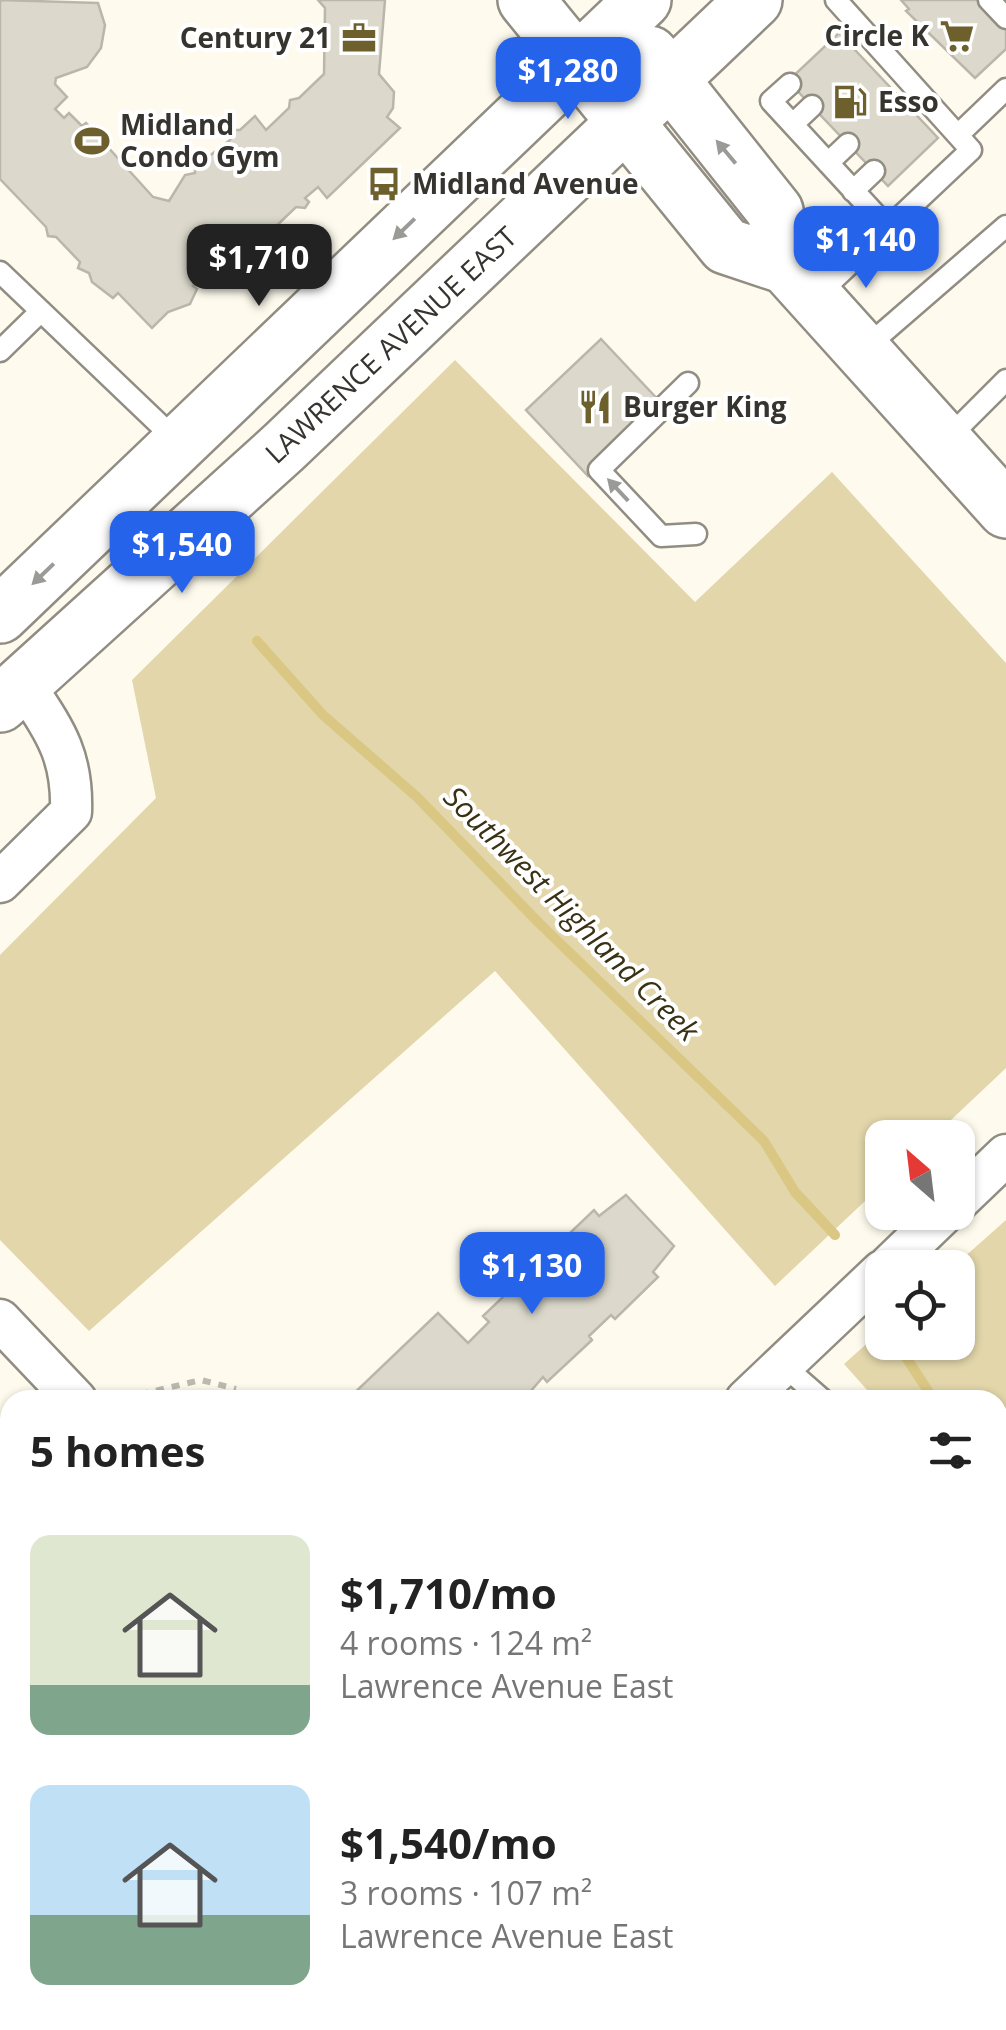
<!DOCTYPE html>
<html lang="en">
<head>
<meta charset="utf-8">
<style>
  :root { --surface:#fff; --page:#f2f2f2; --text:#222; --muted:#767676; --accent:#2563eb }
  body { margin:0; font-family:"Open Sans",sans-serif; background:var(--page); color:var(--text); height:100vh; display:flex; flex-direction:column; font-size:38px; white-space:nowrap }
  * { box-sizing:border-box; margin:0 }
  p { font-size:32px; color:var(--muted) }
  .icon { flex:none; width:55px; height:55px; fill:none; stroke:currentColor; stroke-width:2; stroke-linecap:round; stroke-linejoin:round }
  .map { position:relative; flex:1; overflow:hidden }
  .side { position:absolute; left:0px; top:1390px; width:1008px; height:640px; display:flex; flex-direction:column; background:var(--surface); border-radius:30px 30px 0 0; box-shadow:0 2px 8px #0004 }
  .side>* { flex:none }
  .needle { width:65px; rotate:332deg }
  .controls { position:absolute; left:865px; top:1120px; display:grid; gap:20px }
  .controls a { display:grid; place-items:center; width:110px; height:110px; border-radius:20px; background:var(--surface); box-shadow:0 2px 8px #0004; font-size:50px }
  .price { position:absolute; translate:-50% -85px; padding:0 22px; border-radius:20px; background:var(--accent); color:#fff; font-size:32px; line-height:65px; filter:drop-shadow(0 2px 5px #0008) }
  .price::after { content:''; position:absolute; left:50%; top:60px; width:30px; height:22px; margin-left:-15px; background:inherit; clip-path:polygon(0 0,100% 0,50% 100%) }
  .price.on { background:#222; color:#fff }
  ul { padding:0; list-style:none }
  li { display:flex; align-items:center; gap:30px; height:250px; padding:0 30px }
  li span { display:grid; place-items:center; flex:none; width:280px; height:200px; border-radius:20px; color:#555 }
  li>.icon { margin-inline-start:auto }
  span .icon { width:120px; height:120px; fill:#fffc; stroke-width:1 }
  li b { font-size:42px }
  h2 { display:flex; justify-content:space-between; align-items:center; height:120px; padding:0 30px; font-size:42px }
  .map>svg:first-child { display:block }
</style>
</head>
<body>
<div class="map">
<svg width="1006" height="2030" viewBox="0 0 1006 2030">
  <rect width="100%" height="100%" fill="#fefbee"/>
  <path fill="#e2d6aa" d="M455,360L695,602L832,472L1006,663V1068L933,1137L882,1138V1185L775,1286L495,971L89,1331L0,1240V955L156,798L132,680Z
    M1006,1220V1543L998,1534V1400H876L844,1364L882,1330V1342H958V1268L953,1267Z
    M10,1591V2020H685L675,2030H0V1600Z
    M1006,1986V2030H961L971,2020H998V1994Z"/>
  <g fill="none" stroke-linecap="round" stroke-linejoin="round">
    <path stroke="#dac783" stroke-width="10" d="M257,641L323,715L417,797L539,923L764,1141L795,1192L835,1235
      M896,1342L934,1400
      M998,1496L1006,1509
      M447,2020L454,2030"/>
  </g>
  <path fill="#dcd9cc" stroke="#bab6aa" stroke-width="2.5" d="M0,0L98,3L105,25L101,48L87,67L56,78L55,84L67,97L55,109L64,118L69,113L82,126L86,123L153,197L169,201L185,175L195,173V167L230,140L232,130H240L255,116L266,130L289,108L290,100L299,98L324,74L325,8L318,0H385L379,74L394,92L393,108L387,117L400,128L327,198L318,187L305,198L309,202L305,208L296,207L271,231L272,238L259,243L257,252L250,253L225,276L215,265L193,286L197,289L190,304L168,312L152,328L118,293L113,298L92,282L89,273L78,268L80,262L56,237L48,236L46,227L0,179Z
    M901,0H979L1006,29V49L975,78L906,11L909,9Z
    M839,33L938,138L888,186L788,81Z
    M601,339L663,405L588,476L526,410Z
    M626,1195L674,1246L653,1272L658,1277L615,1319L611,1315L589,1336L592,1340L547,1382L543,1377L523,1400H347L438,1313L468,1343L489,1322L483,1316L594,1210L599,1216Z"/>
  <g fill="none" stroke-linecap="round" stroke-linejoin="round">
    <g stroke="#918d82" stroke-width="25">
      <path id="lane" d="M989,0L1006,18
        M790,84L771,101L888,228
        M793,124L812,106
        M958,135L1006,89
        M828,163L848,144
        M853,191L874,171
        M0,272L178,442
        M816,296L971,150L836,0
        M864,349L1006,226
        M0,351L41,311
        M688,383L599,470L661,536L696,534
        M946,440L1006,380
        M783,1365L823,1400
        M998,1640L1006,1653"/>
    </g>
    <g stroke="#918d82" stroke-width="45">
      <path id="street" d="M0,882L71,812C73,754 54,730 23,683
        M958,1201L1006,1155
        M887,1268L945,1212
        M0,1320L76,1400
        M746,1400L882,1271"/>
    </g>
    <g stroke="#918d82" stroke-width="60">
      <path id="secondary" d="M526,0L726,246L786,266L1006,510
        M650,54L775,211L786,266
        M0,615L643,0
        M0,704L284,447L754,0"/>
    </g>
    <path stroke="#bcbaaf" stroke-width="6" stroke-dasharray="8 8" stroke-linecap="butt" d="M125,1398L201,1380L236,1389
      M355,2020L357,2030"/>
    <use href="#lane" stroke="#fff" stroke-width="20"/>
    <use href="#street" stroke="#fff" stroke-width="40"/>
    <use href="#secondary" stroke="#fff" stroke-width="55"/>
  </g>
  <defs><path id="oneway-solid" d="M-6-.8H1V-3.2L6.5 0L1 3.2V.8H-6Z" transform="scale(2.5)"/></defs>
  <g fill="#9a9a97">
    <use href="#oneway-solid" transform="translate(726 152) rotate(-130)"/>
    <use href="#oneway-solid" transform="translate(404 229) rotate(136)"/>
    <use href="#oneway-solid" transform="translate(618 490) rotate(-133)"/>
    <use href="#oneway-solid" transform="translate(43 574) rotate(136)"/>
  </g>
  <defs>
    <g id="supermarket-bare" transform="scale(2.7)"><path d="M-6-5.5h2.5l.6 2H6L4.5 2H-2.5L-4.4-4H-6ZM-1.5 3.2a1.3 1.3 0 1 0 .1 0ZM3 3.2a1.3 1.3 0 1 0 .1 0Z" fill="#6e602d" stroke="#fff" stroke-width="2.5" paint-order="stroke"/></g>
    <g id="office-bare" transform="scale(2.7)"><path d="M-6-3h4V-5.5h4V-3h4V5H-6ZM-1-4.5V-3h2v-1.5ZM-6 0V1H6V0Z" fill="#6e602d" stroke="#fff" stroke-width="2.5" paint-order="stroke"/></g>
    <g id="fuel-bare" transform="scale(2.7)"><path d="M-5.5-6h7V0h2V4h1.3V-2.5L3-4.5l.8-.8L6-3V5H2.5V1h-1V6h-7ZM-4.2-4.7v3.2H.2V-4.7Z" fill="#6e602d" stroke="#fff" stroke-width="2.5" paint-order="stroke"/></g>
    <g id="stadium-bare" transform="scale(2.7)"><path d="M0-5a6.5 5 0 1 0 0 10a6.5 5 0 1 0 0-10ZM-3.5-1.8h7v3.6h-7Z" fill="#6e602d" stroke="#fff" stroke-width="2.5" paint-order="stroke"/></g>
    <g id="bus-bare" transform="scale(2.7)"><path d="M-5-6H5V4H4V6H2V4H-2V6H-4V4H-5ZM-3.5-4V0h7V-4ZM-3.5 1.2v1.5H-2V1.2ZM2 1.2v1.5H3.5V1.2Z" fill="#6e602d" stroke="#fff" stroke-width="2.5" paint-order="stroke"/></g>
    <g id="restaurant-bare" transform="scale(2.7)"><path d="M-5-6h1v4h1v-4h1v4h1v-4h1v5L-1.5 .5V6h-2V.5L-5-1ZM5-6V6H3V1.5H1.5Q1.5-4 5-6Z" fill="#6e602d" stroke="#fff" stroke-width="2.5" paint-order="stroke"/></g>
  </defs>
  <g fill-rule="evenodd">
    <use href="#supermarket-bare" x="957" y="36"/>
    <use href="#office-bare" x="359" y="38"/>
    <use href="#fuel-bare" x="850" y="102"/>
    <use href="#stadium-bare" x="92" y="141"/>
    <use href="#bus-bare" x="384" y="184"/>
    <use href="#restaurant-bare" x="595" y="407"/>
  </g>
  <g text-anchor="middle" stroke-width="8" stroke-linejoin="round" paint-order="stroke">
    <g font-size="28" font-weight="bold" fill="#36342f" stroke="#fff" text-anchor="start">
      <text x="929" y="46" text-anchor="end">Circle K</text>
      <text x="331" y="48" text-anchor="end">Century 21</text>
      <text x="878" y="112">Esso</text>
      <text x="120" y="135">Midland<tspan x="120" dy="32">Condo Gym</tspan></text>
      <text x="412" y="194">Midland Avenue</text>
      <text x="623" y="417">Burger King</text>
    </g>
    <g font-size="28" fill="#36342f" stroke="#fff">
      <text transform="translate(391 345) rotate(-43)" y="10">LAWRENCE AVENUE EAST</text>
    </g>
    <g font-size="30" font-style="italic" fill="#393113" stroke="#fff">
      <text transform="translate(571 914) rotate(45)" y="10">Southwest Highland Creek</text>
    </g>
  </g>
</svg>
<div class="controls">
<a><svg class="needle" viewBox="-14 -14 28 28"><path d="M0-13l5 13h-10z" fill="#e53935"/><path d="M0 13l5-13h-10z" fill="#767676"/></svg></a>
<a><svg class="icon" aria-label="locate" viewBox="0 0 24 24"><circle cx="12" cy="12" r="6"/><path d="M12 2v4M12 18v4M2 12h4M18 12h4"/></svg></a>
</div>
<b class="price" style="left:568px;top:122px">$1,280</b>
<b class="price" style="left:866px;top:291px">$1,140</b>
<b class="price on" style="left:259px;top:309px">$1,710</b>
<b class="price" style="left:182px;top:596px">$1,540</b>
<b class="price" style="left:532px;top:1317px">$1,130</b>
<section class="side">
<h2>5 homes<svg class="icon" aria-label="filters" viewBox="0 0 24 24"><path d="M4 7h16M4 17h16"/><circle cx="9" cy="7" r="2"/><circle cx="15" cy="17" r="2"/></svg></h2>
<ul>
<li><span style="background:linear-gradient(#dfe7d0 75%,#7fa58c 0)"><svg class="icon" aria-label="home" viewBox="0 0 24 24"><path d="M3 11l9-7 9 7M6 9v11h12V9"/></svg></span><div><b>$1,710/mo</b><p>4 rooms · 124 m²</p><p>Lawrence Avenue East</p></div></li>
<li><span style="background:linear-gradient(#bfe0f5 65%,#7fa58c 0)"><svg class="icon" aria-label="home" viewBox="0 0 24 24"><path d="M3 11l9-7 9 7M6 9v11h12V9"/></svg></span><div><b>$1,540/mo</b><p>3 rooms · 107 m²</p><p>Lawrence Avenue East</p></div></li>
</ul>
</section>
</div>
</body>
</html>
